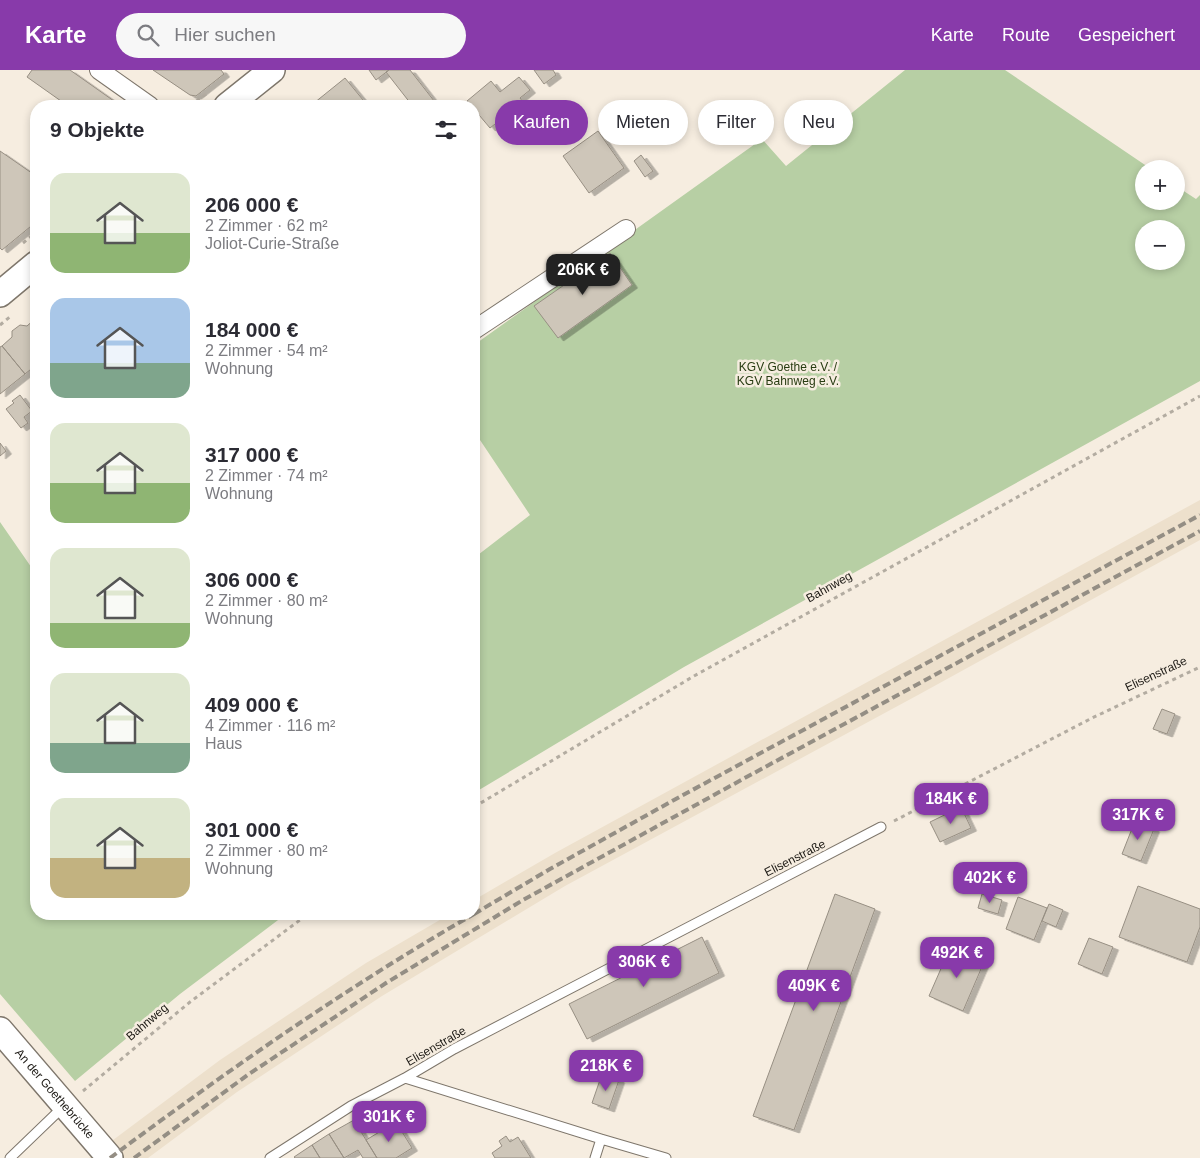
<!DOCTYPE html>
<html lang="de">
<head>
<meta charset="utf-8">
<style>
  :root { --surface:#fff; --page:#f7f7f7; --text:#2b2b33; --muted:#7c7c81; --accent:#883aaa }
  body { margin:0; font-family:Arial,sans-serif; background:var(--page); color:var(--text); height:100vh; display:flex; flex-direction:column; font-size:19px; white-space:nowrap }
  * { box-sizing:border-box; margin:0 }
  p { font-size:16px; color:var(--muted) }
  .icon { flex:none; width:28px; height:28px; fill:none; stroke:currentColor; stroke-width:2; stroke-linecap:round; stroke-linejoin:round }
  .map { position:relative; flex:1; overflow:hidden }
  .side { position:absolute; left:30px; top:30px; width:450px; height:820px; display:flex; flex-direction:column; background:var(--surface); border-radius:20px; box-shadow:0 2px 8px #0003 }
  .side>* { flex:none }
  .hud { position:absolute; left:495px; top:30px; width:475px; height:45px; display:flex; gap:10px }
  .buttons { position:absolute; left:1135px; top:90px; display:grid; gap:10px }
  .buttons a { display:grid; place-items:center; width:50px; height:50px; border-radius:50%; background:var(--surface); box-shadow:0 2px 8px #0003; font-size:25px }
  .price { position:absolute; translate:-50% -42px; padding:0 11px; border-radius:10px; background:var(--accent); color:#fff; font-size:16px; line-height:32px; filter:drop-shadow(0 1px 2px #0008) }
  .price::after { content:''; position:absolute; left:50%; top:30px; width:15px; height:11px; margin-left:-8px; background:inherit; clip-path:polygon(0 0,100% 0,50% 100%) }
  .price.current { background:#222; color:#fff }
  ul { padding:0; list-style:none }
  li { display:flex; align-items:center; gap:15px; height:125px; padding:0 20px }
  li span { display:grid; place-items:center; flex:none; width:140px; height:100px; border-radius:15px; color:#555 }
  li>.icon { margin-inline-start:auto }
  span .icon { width:60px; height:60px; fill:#fffc; stroke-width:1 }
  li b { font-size:21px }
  h2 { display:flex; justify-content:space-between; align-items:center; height:60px; padding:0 20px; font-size:21px }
  .tag { padding:0 18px; border-radius:22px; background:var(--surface); box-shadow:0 2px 8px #0003; font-size:18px; line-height:45px }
  .tag.current { background:var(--accent); color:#fff }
  header { display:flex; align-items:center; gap:30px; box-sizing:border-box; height:70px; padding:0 25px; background:var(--accent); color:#fff }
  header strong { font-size:24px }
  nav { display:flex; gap:28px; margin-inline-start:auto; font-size:18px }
  .search { width:350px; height:45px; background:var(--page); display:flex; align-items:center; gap:12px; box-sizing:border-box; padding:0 18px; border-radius:28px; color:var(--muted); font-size:19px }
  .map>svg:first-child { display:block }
</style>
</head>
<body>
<header>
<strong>Karte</strong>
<div class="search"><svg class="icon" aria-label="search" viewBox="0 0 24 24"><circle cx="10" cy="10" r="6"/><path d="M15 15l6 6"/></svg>Hier suchen</div>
<nav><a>Karte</a><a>Route</a><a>Gespeichert</a></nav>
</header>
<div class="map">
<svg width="1200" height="1088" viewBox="0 0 1200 1088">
  <defs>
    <filter id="shadow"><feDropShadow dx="5.5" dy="3" stdDeviation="0" flood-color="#0004"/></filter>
  </defs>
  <rect width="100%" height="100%" fill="#f6ede0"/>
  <path fill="#ede0cc" d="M1200,430V470L918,625L565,816L382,926L237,1022L148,1088H89L220,990L366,893L450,844H474V830L555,783Z"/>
  <path fill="#b7cfa4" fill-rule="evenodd" d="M905,0H1005L1151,99H1144V131H1176V116L1196,129L1200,125V311L684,597L474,723V488L530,445L474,361V275L762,69L786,96ZM1144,159H1176V191H1144Z
    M0,452L36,504V844H286L180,924L75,1011L0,924Z"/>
  <path fill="#cec6b9" stroke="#978f83" filter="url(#shadow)" d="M32,0H70L121,36H68L27,7Z
    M153,0H221L224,4L196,26L190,25Z
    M369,0H389L376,10Z
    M389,0H410L438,36H407L411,34L386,2Z
    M534,0H553L556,5L544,14Z
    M519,7L530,20L520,28L523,32L490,58L474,39V36H472L467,31L491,11L500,22Z
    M345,8L368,36H316L314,33Z
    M598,61L624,98L589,123L563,86Z
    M0,81L36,106V152L2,180L0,178Z
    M641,85L653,101L645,107L634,91Z
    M610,183L632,215L558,268L534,236Z
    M36,248V295L25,304L2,276L12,267V261L20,255L27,256Z
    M2,276L25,304L0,324V277Z
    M20,325L32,341L24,347L28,353L21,358L6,339L14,333L12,331Z
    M36,342V353L31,347Z
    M0,373L6,381L0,386Z
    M1162,639L1175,644L1167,664L1153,659Z
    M961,737L971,758L940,772L930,752Z
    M1135,751L1154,759L1141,791L1122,784Z
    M1138,816L1200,839V857L1187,892L1119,867Z
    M835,824L875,839L794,1060L753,1046Z
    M982,824L1002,830L998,844L978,838Z
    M1018,827L1047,838L1034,870L1006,859Z
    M1049,834L1063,840L1056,857L1042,851Z
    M702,867L719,903L587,969L569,934Z
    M1089,868L1113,877L1102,904L1078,894Z
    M950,878L984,892L963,941L929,926Z
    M602,1004L619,1010L609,1039L592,1033Z
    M354,1050L366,1070L377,1088H363L358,1080L344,1088L329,1064Z
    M396,1052L412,1078L396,1088H377L366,1070Z
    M329,1064L344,1088H320L312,1075Z
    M506,1066L510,1072L518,1067L531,1088H495L492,1083L502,1076L499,1071Z
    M312,1075L320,1088H295L294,1087Z"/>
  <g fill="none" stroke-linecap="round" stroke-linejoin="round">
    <g stroke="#7e766b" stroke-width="11">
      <path id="lane" d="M405,1008L601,1069L666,1088
        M10,1088L64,1036
        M270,1088L351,1036L405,1008L454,979L881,757
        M595,1088L601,1069"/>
    </g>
    <g stroke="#7e766b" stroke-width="20">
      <path id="street" d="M99,0L150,36
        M474,260L626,159"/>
    </g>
    <g stroke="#7e766b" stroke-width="28">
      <g id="secondary">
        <path d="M227,36L272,0"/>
        <path d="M0,224L36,194"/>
        <path id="s1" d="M0,960L110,1088"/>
      </g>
    </g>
    <path stroke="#b3aca1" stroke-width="3" stroke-dasharray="4 4" stroke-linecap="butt" d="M190,36L206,24
      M23,173L36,162
      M0,255L11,246
      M474,737L694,606L1200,326
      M894,751L1092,648L1200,597
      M83,1021L190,932L308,844"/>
    <use href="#lane" stroke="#fff" stroke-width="9"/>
    <use href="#street" stroke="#fff" stroke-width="18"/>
    <use href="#secondary" stroke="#fff" stroke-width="25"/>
    <path stroke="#948e84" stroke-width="4" stroke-dasharray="8 4" stroke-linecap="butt" d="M474,844L550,799L674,730L1200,445
      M110,1088C227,1001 347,917 474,844
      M134,1088L249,1004L386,913L523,830L743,709L1200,461"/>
  </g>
  <g text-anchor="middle" stroke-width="5" stroke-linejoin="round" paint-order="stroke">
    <g font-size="12" fill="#283c12" stroke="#f6ede0">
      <text x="788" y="301">KGV Goethe e.V. /<tspan x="788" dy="14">KGV Bahnweg e.V.</tspan></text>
    </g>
    <g font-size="12" fill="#1d1a15" stroke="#f6ede0">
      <text transform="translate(829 517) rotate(-29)" y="4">Bahnweg</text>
      <text transform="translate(1156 604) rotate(-25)" y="4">Elisenstraße</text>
      <text transform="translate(795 788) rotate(-27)" y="4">Elisenstraße</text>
      <text transform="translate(147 952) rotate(-40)" y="4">Bahnweg</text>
      <text transform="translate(436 976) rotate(-30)" y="4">Elisenstraße</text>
      <text dy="4" stroke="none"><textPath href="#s1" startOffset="84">An der Goethebrücke</textPath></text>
    </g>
  </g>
</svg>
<div class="buttons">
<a>+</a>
<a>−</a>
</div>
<b class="price current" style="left:583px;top:226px">206K €</b>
<b class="price" style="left:951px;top:755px">184K €</b>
<b class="price" style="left:1138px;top:771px">317K €</b>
<b class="price" style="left:990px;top:834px">402K €</b>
<b class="price" style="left:957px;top:909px">492K €</b>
<b class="price" style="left:644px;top:918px">306K €</b>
<b class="price" style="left:814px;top:942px">409K €</b>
<b class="price" style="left:606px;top:1022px">218K €</b>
<b class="price" style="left:389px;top:1073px">301K €</b>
<div class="hud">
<a class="tag current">Kaufen</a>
<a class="tag">Mieten</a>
<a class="tag">Filter</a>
<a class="tag">Neu</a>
</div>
<section class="side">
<h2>9 Objekte<svg class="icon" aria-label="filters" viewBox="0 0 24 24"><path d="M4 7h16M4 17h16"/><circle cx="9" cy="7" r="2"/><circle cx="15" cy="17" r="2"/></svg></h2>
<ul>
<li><span style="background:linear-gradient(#dfe7d0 60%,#8fb573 0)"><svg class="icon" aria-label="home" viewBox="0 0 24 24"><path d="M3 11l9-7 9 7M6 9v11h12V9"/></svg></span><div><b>206 000 €</b><p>2 Zimmer · 62 m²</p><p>Joliot-Curie-Straße</p></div></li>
<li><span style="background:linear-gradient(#a9c7e8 65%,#7fa58c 0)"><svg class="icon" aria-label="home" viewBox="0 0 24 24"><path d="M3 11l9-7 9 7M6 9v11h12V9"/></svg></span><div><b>184 000 €</b><p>2 Zimmer · 54 m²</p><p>Wohnung</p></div></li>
<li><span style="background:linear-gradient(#dfe7d0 60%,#8fb573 0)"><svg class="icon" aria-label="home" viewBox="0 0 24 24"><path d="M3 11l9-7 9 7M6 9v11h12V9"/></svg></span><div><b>317 000 €</b><p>2 Zimmer · 74 m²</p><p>Wohnung</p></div></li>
<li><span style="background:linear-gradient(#dfe7d0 75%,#8fb573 0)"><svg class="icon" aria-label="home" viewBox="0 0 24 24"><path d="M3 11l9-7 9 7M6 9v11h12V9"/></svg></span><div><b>306 000 €</b><p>2 Zimmer · 80 m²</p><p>Wohnung</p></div></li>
<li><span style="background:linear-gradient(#dfe7d0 70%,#7fa58c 0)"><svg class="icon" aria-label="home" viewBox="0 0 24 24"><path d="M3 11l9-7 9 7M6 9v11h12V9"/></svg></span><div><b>409 000 €</b><p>4 Zimmer · 116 m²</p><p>Haus</p></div></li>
<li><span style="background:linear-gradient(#dfe7d0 60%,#c2b280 0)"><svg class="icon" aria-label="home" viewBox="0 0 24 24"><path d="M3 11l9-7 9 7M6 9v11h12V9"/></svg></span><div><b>301 000 €</b><p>2 Zimmer · 80 m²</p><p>Wohnung</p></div></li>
</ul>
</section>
</div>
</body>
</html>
